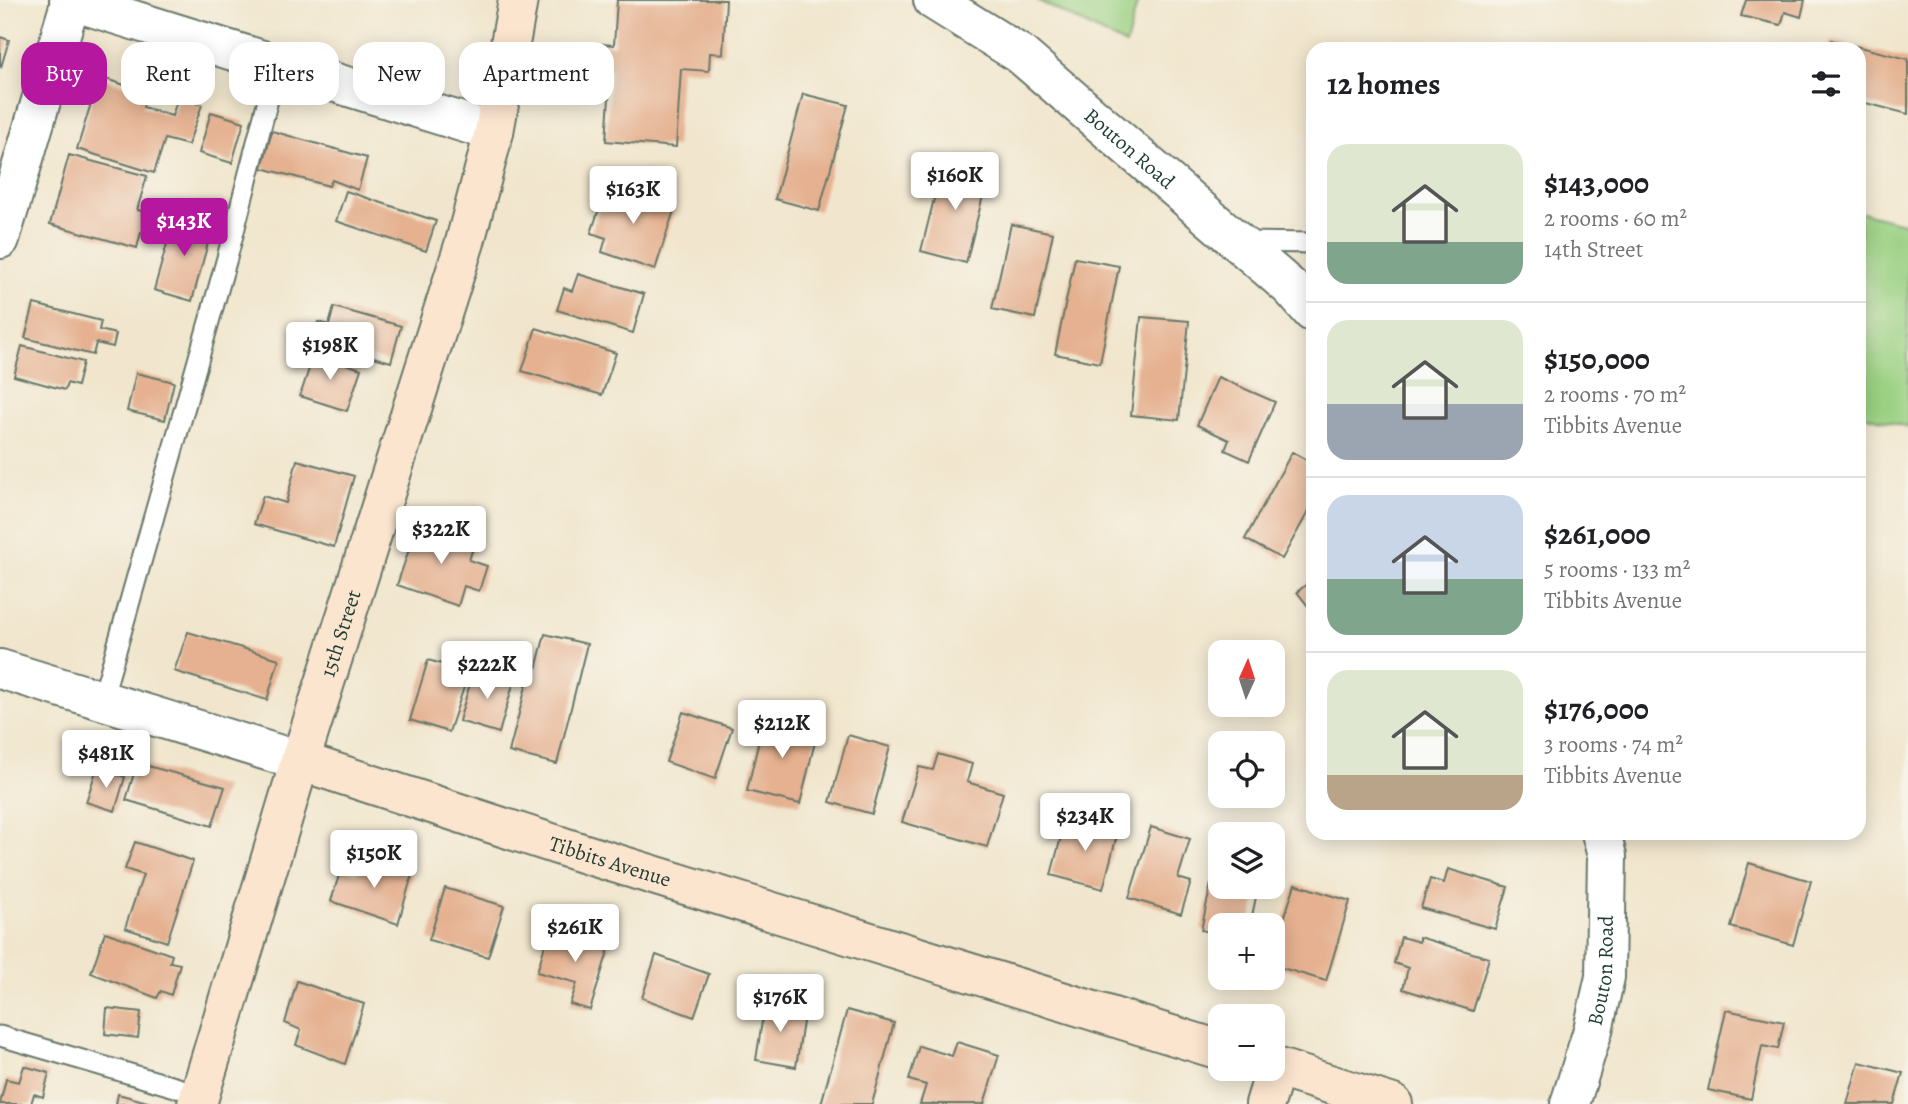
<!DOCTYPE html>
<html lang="en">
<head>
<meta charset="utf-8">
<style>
  :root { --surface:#fff; --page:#f2f2f2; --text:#202124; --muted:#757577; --line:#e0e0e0; --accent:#b5179e }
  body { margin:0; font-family:Alegreya,serif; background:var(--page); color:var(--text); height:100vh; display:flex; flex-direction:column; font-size:26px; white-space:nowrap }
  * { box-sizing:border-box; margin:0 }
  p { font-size:23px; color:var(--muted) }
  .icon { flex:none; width:38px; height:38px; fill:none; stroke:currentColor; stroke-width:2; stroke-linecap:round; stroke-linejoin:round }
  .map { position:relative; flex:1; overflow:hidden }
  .details { position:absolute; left:1306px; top:42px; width:560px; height:798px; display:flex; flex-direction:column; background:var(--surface); border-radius:21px; box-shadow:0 4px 18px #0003 }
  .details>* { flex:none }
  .guide { position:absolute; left:21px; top:42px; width:665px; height:63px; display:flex; gap:14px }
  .needle { width:46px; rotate:3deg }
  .controls { position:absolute; left:1208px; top:640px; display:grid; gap:14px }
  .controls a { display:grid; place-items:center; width:77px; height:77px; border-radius:14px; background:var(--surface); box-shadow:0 4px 18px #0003; font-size:35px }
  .price { position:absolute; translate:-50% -60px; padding:0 16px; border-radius:7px; background:#fff; color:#222; font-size:23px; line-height:46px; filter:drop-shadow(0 2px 4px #0008) }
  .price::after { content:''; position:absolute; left:50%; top:42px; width:21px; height:16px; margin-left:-10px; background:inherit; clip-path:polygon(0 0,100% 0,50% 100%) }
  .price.on { background:var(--accent); color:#fff }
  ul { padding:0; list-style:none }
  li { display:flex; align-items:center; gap:21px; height:175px; padding:0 21px }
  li+li { border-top:2px solid var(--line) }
  li span { display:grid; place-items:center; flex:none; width:196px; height:140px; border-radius:21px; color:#555 }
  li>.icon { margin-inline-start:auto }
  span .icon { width:84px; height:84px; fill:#fffc; stroke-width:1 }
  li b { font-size:30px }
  h2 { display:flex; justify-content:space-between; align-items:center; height:84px; padding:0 21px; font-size:30px }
  .chip { padding:0 24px; border-radius:21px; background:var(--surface); box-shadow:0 4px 18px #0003; font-size:24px; line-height:63px }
  .chip.on { background:var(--accent); color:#fff }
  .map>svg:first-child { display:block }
</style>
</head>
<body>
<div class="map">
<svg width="1908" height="1104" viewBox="0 0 1908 1104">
  <rect width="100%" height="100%" fill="#f7f3e8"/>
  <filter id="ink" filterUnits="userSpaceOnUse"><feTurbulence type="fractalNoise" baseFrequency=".0143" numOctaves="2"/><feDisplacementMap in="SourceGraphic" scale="14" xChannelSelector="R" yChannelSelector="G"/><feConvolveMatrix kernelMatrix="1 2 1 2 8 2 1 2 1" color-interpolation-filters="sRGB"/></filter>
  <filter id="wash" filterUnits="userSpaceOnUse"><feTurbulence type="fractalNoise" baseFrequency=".00686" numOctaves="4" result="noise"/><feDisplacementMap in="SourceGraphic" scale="28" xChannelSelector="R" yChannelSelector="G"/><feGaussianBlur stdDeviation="1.57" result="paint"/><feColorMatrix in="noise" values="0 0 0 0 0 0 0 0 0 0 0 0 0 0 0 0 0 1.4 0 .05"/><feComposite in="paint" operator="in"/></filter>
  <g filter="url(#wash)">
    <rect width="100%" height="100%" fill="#f1e6cd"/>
    <path fill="#99d081" stroke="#5c865a" stroke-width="2" d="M1037,0H1138L1126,45Z
      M1859,212L1908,224V427L1859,414Z"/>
    <g id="blocks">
      <path fill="#e5b190" d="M617,0H726L723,54L710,53L709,71L681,69L676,147L606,141L611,69L600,68L601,44L614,45Z
        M1746,0H1805L1801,17L1785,12L1781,25L1741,16Z
        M0,37L9,40L1,67L0,66Z
        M1831,40L1908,59V114L1858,101V49H1828Z
        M99,77L147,92L143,107L172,116L178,98L202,105L188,145L165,139L154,173L77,149Z
        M803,94L848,105L819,211L775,199Z
        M211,112L244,122L232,163L199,153Z
        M272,131L367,158L358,190L332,180L329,186L262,168Z
        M69,155L147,176L137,210L151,213L146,234L141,232L137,248L50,224Z
        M943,163L989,172L966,263L921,251Z
        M607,185L675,207L655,270L602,252L606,238L591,233Z
        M346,191L436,221L426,251L336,221Z
        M175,215L213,225L192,301L154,290Z
        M1011,224L1053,233L1035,318L992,309Z
        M1075,258L1119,266L1100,363L1055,354Z
        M578,274L644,294L633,333L557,310L564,288L572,291Z
        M34,304L101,321L99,330L116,334L113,347L96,343L93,355L25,338Z
        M334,307L401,326L391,362L313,340L318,322L329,325Z
        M1141,317L1189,321L1179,420L1131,415Z
        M536,328L616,353L602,395L522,371Z
        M22,346L83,362L77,386L67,383L65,390L14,376Z
        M314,354L361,369L347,411L300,396Z
        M136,373L174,382L165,420L127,411Z
        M1218,377L1275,402L1249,461L1225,450L1229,440L1197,425Z
        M1292,452L1312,463V505L1282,559L1245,539Z
        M297,460L354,476L334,547L254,524L263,496L286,503Z
        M418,523L475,542L469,560L487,566L479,591L464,586L458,606L397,585Z
        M1312,580V611L1297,592Z
        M188,632L279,659L267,700L174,671Z
        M545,634L587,644L557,764L509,752L530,671L535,673Z
        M428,660L469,672L449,732L410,720Z
        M474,670L514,681L499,733L459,721Z
        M683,712L732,728L715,779L666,762Z
        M765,715L818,729L800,804L747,791Z
        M848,735L890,747L872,814L830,802Z
        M938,754L972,764L967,782L1003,793L987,847L902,822L919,767L933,770Z
        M137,763L225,787L212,826L126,800Z
        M97,768L125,777L115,811L86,802Z
        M1066,818L1118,831L1103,889L1051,875Z
        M1151,827L1190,839L1178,878L1191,882L1181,914L1129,898Z
        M135,842L193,861L167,942L125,928L143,875L125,869Z
        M376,858L394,863L391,868L412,875L398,924L331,901L341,869L357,874L362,860L374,864Z
        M1749,863L1811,881L1793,945L1731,927Z
        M1448,869L1508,887L1495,929L1421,908L1430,879L1444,883Z
        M1211,884L1220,887H1258L1250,926H1220V934L1201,930Z
        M1295,884L1350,901L1326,981L1272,965V957Z
        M445,888L504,906L488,957L429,940Z
        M550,928L610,945L590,1010L570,1004L577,983L537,972Z
        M105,932L172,955L170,962L180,964L171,995L161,991L157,998L91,973Z
        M1401,937L1419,942V937L1489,958L1473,1011L1403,989L1408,968L1394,963Z
        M656,955L709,974L694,1017L642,998Z
        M297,981L364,1004L345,1064L296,1045L301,1030L285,1023Z
        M765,1002L805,1009L796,1067L756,1060Z
        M107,1008L141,1012L138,1038L105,1034Z
        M847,1010L894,1023L872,1104H821Z
        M1726,1010L1784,1022L1778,1049L1762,1046L1751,1099L1708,1090Z
        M957,1042L999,1055L984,1104H920L926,1085L909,1080L919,1046L952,1056Z
        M1859,1062L1903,1073L1894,1104H1847Z
        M24,1066L49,1073L43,1097L34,1094L31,1104H0L6,1079L19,1082Z
        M118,1094L151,1103V1104H116Z"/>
    </g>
  </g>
  <g filter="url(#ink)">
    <use href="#blocks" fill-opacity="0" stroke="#68786a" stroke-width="2"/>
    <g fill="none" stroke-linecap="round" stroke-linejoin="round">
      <g stroke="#68786a" stroke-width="23">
        <path id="lane" d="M1242,242L1312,243
          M102,700L227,258L277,65
          M0,1036L199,1094"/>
      </g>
      <g stroke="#68786a" stroke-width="42">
        <g id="street">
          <path d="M69,0L494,132"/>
          <path id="s1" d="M933,0L1020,54L1290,287L1312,312"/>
          <path d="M0,239L71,0"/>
          <path d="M0,669L300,761"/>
          <path id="s2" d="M1570,1104L1593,1030L1605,977L1607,856L1601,833"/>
        </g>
      </g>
      <g stroke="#68786a" stroke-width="42">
        <g id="secondary">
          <path id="s3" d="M300,761L582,853L1220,1050"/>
          <path d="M1272,1066L1393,1104"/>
          <path id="s4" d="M197,1104L300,761L465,242L494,132L518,0"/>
          <path d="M1265,1104L1276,1068"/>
        </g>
      </g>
      <use href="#lane" stroke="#fff" stroke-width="19"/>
      <use href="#street" stroke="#fff" stroke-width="38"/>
      <use href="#secondary" stroke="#fce5cf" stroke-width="38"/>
    </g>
  </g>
  <g text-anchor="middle" stroke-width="5" stroke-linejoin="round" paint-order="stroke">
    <g font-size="21" fill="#1f3d34" stroke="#f7f3e8">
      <text dy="7" stroke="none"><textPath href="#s1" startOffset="247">Bouton Road</textPath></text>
      <text dy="7" stroke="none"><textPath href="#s4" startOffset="492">15th Street</textPath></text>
      <text dy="7" stroke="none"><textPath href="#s3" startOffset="326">Tibbits Avenue</textPath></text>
      <text dy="7" stroke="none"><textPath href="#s2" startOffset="138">Bouton Road</textPath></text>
    </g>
  </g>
</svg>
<div class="controls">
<a><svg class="needle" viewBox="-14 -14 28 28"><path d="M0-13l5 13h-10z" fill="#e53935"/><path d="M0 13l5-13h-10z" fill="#757577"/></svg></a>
<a><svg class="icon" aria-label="locate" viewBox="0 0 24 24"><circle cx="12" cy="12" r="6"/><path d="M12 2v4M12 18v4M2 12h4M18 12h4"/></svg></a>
<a><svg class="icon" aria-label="layers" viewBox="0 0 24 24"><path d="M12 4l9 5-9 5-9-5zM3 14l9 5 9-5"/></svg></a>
<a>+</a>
<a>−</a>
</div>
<b class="price" style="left:955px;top:212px">$160K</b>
<b class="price" style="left:633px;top:226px">$163K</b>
<b class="price on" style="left:184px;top:258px">$143K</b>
<b class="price" style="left:330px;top:382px">$198K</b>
<b class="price" style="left:441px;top:566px">$322K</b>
<b class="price" style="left:487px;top:701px">$222K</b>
<b class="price" style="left:782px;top:760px">$212K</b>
<b class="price" style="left:106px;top:790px">$481K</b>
<b class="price" style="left:1085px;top:853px">$234K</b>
<b class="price" style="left:374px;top:890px">$150K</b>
<b class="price" style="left:575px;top:964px">$261K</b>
<b class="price" style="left:780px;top:1034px">$176K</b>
<div class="guide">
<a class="chip on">Buy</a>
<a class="chip">Rent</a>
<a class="chip">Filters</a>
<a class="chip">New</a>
<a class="chip">Apartment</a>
</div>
<section class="details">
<h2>12 homes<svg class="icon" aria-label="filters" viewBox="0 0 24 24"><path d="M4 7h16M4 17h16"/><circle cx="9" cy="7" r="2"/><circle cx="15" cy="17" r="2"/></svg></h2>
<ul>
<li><span style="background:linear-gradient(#dfe7d0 70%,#7fa58c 0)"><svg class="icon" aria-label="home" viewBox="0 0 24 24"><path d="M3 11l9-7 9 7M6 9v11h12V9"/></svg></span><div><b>$143,000</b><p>2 rooms · 60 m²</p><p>14th Street</p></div></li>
<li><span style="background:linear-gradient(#dfe7d0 60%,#9aa5b1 0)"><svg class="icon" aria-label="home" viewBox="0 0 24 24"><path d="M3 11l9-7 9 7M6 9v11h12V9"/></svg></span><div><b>$150,000</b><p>2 rooms · 70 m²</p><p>Tibbits Avenue</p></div></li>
<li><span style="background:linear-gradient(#c9d6e8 60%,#7fa58c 0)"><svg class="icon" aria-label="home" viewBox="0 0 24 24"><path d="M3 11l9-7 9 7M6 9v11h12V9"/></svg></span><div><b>$261,000</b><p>5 rooms · 133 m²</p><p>Tibbits Avenue</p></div></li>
<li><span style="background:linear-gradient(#dfe7d0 75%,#b9a48a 0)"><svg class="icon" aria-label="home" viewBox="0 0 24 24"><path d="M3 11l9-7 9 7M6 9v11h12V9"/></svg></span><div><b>$176,000</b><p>3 rooms · 74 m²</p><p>Tibbits Avenue</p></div></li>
</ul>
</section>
</div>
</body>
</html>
